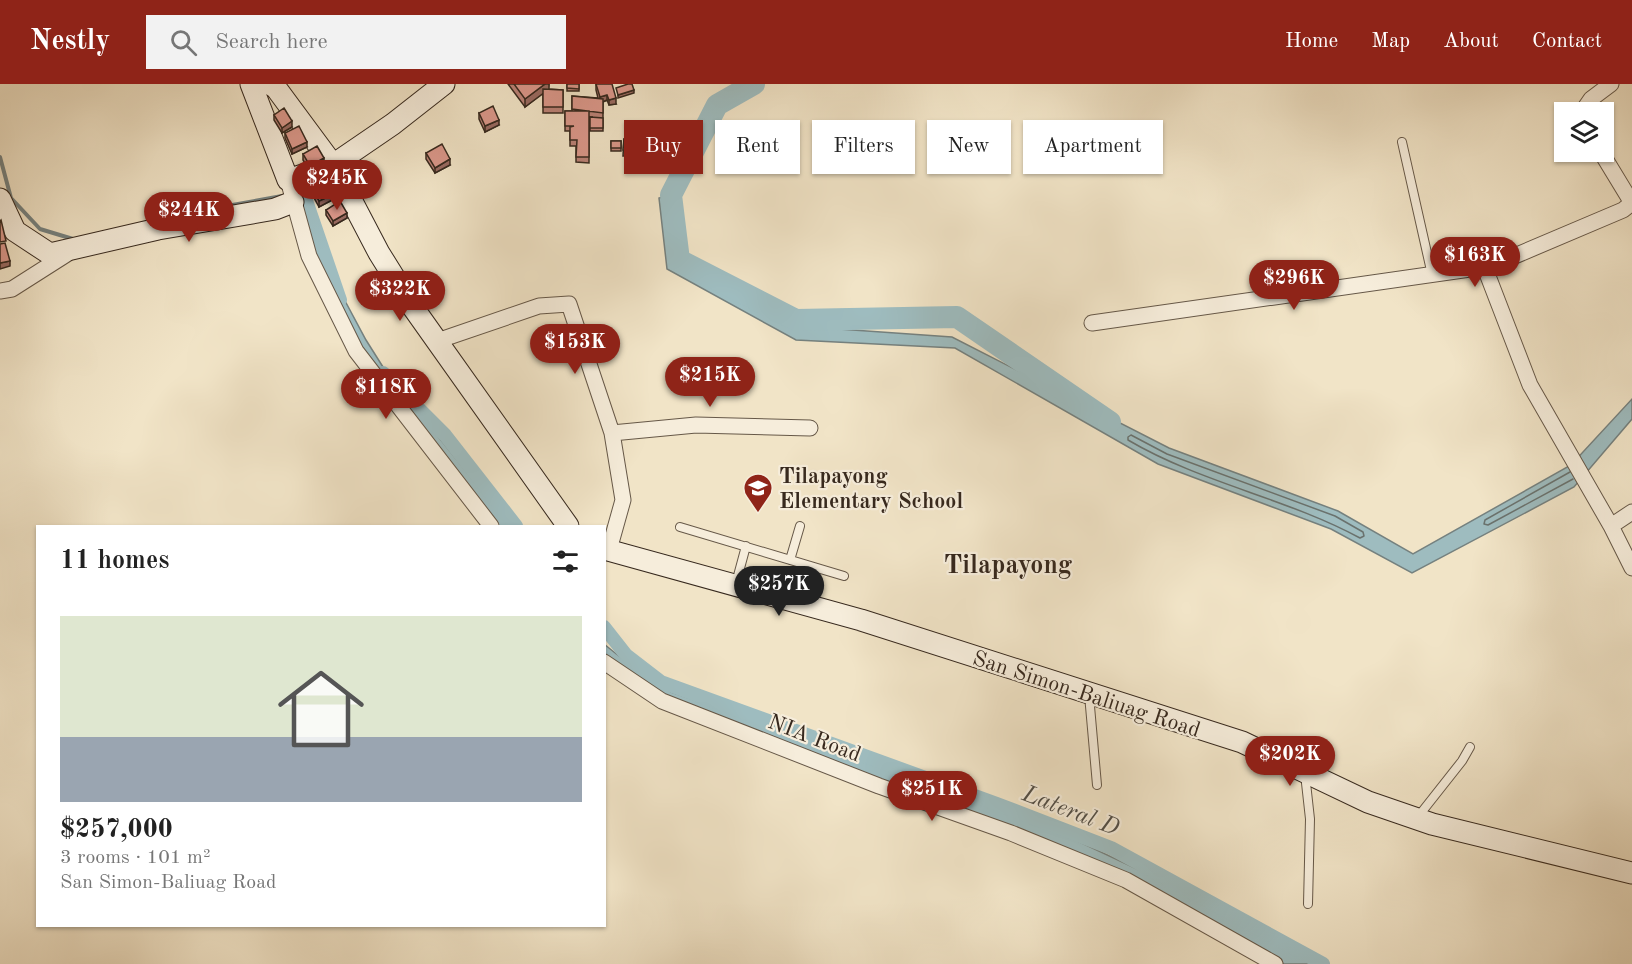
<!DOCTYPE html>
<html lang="en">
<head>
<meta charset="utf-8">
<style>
  :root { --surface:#fff; --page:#f2f2f2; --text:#222; --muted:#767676; --accent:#8f2418 }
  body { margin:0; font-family:"Old Standard TT",serif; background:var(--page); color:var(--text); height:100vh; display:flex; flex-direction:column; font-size:22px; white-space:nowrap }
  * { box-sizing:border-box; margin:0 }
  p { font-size:20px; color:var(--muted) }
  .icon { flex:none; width:33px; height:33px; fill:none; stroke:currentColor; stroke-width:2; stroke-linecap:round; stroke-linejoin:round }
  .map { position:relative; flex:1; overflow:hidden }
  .drawer { position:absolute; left:36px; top:441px; width:570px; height:402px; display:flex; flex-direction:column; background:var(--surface); border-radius:0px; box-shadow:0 2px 4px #0004 }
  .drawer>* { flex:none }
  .guide { position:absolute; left:624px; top:36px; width:570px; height:54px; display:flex; gap:12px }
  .tools { position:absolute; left:1554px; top:18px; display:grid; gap:12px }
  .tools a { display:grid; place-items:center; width:60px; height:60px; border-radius:0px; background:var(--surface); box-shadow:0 2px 4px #0004; font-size:30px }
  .price { position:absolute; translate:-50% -51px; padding:0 14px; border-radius:21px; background:var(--accent); color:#fff; font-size:20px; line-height:39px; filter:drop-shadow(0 2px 3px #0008) }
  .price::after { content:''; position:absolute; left:50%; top:36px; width:18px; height:14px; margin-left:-9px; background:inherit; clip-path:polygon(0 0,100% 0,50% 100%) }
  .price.current { background:#222; color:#fff }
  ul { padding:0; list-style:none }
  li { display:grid; align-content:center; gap:12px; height:318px; padding:0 24px }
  li span { display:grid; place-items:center; height:186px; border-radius:0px; color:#555 }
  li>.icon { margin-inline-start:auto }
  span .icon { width:108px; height:108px; fill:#fffc; stroke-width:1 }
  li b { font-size:26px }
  h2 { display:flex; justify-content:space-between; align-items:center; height:72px; padding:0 24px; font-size:26px }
  .tag { padding:0 21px; border-radius:0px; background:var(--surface); box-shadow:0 2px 4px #0004; font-size:21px; line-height:54px }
  .tag.current { background:var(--accent); color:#fff }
  header { display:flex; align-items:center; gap:36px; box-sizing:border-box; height:84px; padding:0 30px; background:var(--accent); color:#fff }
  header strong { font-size:28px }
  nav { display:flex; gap:33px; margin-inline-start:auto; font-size:21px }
  .search { width:420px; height:54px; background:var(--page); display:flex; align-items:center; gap:15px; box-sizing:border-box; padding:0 21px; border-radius:0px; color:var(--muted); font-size:22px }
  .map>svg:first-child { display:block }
</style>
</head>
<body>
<header>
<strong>Nestly</strong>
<div class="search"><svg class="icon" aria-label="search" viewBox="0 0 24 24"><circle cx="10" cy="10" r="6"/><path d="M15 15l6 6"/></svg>Search here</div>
<nav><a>Home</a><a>Map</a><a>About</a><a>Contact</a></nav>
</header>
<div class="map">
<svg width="1632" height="880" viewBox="0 0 1632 880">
  <rect width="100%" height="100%" fill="#f1e4c7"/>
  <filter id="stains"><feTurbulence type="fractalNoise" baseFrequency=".00333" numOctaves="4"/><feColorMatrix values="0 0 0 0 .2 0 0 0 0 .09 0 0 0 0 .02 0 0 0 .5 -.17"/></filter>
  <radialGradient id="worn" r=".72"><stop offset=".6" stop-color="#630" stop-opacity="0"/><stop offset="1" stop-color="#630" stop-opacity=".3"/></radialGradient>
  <path fill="#9ebcbf" stroke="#75817f" stroke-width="1.5" d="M671,111L680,176L796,242L952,253L1169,364L1338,427L1413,470L1571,381L1632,315V335L1574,403L1412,489L1331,445L1158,380L955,264L796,256L667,185L659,114Z
    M336,200L366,256L400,310L429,341L510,442H497L363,272L328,202Z
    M604,560L625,577L671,608L825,660L1052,745L1184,807L1313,880H1284L1162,809L670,615L605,571Z"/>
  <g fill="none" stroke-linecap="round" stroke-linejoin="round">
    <path stroke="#6a726e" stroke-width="1.5" d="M1131,351L1167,370L1335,432L1363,448L1364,452L1360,454C1286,414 1201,399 1128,356V353Z
      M1570,388L1485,436L1484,440L1488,441L1573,395"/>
    <path stroke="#75817f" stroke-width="4" d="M0,73L11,114L40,145L73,155
      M165,133L282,112"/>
    <path stroke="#9ebcbf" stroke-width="14" d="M300,99L340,216
      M383,289L445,351L516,442
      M604,543L626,571L661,598L997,720L1111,764L1323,880"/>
    <path stroke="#9ebcbf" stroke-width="22" d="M754,0L717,21L671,111L679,176L796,236L957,233L1110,338"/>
    <g stroke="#665848" stroke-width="10">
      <path id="lane" d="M1402,58L1432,191
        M680,443L844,492
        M790,476L800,442
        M736,499L746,462
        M1089,611L1097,701
        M1305,690L1310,735L1308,820
        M1417,734L1462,677L1470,663"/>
    </g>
    <g stroke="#665848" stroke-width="17">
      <path id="street" d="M1582,28L1591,15L1611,0
        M1601,68L1632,119
        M288,96L309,172L356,267L491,442
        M1632,119L1623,126L1491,182L1488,192L1530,301L1611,442L1632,484
        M0,207L12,205L67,170
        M1092,239L1491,182
        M437,257L539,222L569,220L612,349L623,416L609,466
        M612,349L696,341L810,344
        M1611,442L1632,428
        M604,578L662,617L879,702L1011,749L1126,796L1275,880"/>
    </g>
    <g stroke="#37291e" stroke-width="23">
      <path id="secondary" d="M251,0L288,96L333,81L393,40L444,0
        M270,0L276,4L333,81L379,169L412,222L568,442
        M0,115L15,147L50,170L158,145L275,125L293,118
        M604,465L861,536L1242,658L1368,718L1432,740L1632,789"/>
    </g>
    <use href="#lane" stroke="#f6eddb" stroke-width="8"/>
    <use href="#street" stroke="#f6eddb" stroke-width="15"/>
    <use href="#secondary" stroke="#f6eddb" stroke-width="21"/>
  </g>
  <path fill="#bb8277" stroke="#37291e" stroke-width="1.5" d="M508,0H549L548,5L563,6V29H543V9L525,23Z
    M567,0H579V7H567Z
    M596,0L616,20L609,21L607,16L603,18V47H590V33H593H589V79L576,78V62H570V47H565V27H572V12L598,14L596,6Z
    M479,29L499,41L485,48L479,35Z
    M274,31L292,43L282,49L274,36Z
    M285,49L307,63L292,70L285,54Z
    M624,55L641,56V72H623Z
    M611,57H621V67H611Z
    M426,69L450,81L435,89L426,75Z
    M303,70L324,79L310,87L303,76Z
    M312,105L334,115L319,123L312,110Z
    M326,126L347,134L333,142L326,131Z"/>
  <path fill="#996a61" stroke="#37291e" stroke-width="1.5" d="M545,0H549V5L525,23V15Z
    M634,6V9L618,14V11Z
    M607,11V16L600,19V13Z
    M616,14V20L609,21V16Z
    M499,36V41L485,48V42Z
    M292,37V43L282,49V44Z
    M307,58V63L292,70V65Z
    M324,74V79L310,87V82Z
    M450,75V81L435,89V84Z
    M334,110V115L319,123V117Z
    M347,129V134L333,142V137Z
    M10,177V182L0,185V179Z"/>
  <path fill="#da978a" stroke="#37291e" stroke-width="1.5" d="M514,0H545L525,15Z
    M567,0H579V5L567,4Z
    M596,0H612L616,14L609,16L607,11L600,13Z
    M628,0H632L634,6L618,11L616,4Z
    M543,5L563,6V23H543Z
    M572,12L603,15V29L572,25Z
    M493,22L499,36L485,42L479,29Z
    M284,24L292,37L282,44L274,31Z
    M565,27H589V73H576L577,56H570V43L574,42H565Z
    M590,33L603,34V44H590Z
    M299,42L307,58L292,65L285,49Z
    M624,55L641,56V67L623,66Z
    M611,57H621V64H611Z
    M442,60L450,75L435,84L426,69Z
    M317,62L324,74L310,82L303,70Z
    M328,97L334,110L319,117L312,105Z
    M340,117L347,129L333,137L326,126Z
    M1,136L6,157L0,158V137Z
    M5,159L10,177L0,179V160Z"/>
  <defs>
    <g id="school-pin" transform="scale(1.5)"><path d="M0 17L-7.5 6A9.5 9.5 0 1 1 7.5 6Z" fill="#8f2418" stroke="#f6eddb"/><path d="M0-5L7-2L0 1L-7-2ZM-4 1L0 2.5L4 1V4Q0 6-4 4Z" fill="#fff"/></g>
  </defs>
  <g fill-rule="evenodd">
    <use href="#school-pin" x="758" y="404"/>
  </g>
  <g text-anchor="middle" stroke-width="4.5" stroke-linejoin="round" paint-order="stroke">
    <g font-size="22" font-weight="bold" fill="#37291e" stroke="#f6eddb" text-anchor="start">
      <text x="779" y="399">Tilapayong<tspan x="779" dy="25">Elementary School</tspan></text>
    </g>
    <g font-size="22" fill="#37291e" stroke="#f6eddb">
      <text transform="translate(1087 609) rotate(18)" y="8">San Simon-Baliuag Road</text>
      <text transform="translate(815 653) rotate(21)" y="8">NIA Road</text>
    </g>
    <g font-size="24" font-style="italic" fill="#514e46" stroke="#f6eddb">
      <text transform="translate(1071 726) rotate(21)" y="8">Lateral D</text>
    </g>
    <g font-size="26" font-weight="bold" fill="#37291e" stroke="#f6eddb">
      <text x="1008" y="489">Tilapayong</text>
    </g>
  </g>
  <rect width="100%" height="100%" filter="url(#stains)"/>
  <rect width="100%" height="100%" fill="url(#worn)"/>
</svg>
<div class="tools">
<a><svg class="icon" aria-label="layers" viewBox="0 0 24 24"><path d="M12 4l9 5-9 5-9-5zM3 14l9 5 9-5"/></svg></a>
</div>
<b class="price" style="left:337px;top:127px">$245K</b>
<b class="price" style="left:189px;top:159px">$244K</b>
<b class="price" style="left:1475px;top:204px">$163K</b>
<b class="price" style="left:1294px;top:227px">$296K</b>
<b class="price" style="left:400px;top:238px">$322K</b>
<b class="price" style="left:575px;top:291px">$153K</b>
<b class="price" style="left:710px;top:324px">$215K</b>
<b class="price" style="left:386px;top:336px">$118K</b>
<b class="price current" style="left:779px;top:533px">$257K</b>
<b class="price" style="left:1290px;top:703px">$202K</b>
<b class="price" style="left:932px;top:738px">$251K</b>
<div class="guide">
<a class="tag current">Buy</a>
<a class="tag">Rent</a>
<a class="tag">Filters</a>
<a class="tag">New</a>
<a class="tag">Apartment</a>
</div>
<section class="drawer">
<h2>11 homes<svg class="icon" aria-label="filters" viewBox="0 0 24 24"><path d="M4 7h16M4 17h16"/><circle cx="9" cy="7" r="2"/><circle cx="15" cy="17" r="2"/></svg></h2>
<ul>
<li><span style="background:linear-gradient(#dfe7d0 65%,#9aa5b1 0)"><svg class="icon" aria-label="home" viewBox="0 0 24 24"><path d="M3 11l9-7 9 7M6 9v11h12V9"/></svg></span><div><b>$257,000</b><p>3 rooms · 101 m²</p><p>San Simon-Baliuag Road</p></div></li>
</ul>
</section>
</div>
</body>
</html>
